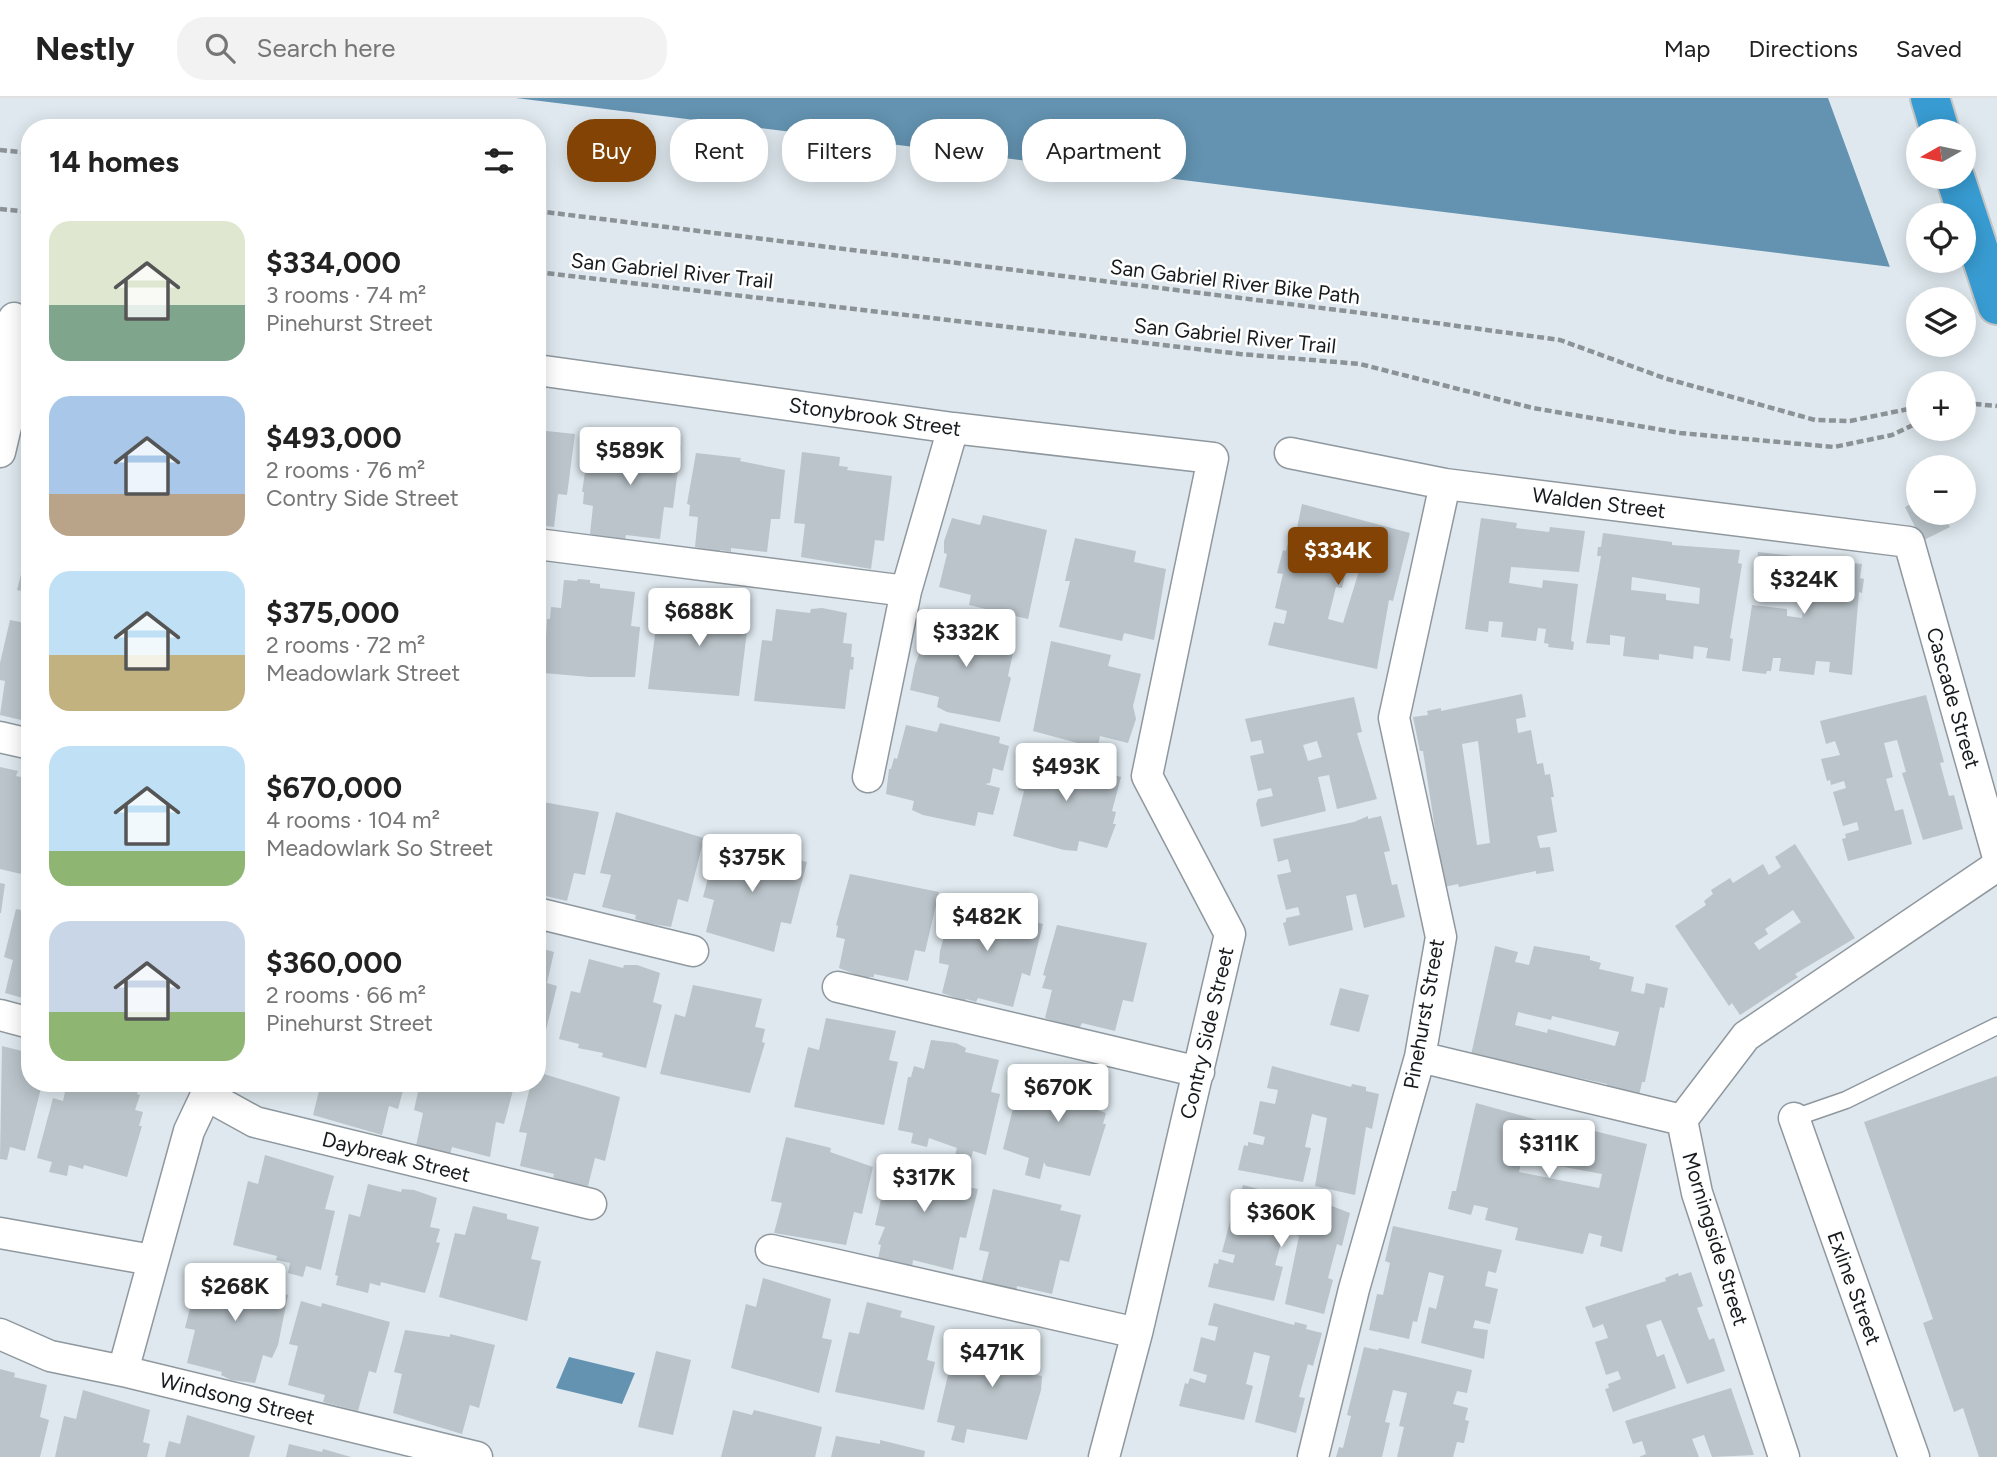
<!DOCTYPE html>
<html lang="en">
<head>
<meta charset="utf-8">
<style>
  :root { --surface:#fff; --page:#f2f2f2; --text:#222; --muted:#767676; --line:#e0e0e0; --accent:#824304 }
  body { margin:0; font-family:Figtree,sans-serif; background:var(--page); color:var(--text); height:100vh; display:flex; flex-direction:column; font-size:26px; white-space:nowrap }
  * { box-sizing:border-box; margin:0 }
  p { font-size:23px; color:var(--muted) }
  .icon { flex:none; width:38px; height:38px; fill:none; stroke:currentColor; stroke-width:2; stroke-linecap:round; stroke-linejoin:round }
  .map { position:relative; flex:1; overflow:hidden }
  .details { position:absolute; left:21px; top:21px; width:525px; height:973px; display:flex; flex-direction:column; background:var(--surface); border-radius:28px; box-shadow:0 4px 18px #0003 }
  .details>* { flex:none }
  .top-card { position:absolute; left:567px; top:21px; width:665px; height:63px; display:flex; gap:14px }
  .needle { width:46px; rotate:261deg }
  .tools { position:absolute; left:1906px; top:21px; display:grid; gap:14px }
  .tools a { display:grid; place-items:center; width:70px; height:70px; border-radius:50%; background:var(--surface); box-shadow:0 4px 18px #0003; font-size:35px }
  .price { position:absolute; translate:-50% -60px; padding:0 16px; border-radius:7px; background:#fff; color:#222; font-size:23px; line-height:46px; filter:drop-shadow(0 2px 4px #0008) }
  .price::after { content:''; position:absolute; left:50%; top:42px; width:21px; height:16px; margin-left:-10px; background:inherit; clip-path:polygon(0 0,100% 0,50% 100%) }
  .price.on { background:var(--accent); color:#fff }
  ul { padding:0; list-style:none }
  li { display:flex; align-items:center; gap:21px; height:175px; padding:0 28px }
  li span { display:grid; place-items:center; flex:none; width:196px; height:140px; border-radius:21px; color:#555 }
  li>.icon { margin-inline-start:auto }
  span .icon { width:84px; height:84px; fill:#fffc; stroke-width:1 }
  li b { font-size:30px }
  h2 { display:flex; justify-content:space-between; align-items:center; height:84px; padding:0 28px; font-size:30px }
  .chip { padding:0 24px; border-radius:28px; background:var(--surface); box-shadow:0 4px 18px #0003; font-size:24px; line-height:63px }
  .chip.on { background:var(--accent); color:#fff }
  header { display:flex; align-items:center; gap:42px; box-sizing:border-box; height:98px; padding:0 35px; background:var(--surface); border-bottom:2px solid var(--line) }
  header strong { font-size:33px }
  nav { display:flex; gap:38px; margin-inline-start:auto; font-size:24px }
  .search { width:490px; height:63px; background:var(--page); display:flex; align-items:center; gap:18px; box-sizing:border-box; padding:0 24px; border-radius:28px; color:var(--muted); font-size:26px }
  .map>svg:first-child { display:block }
</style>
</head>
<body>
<header>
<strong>Nestly</strong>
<div class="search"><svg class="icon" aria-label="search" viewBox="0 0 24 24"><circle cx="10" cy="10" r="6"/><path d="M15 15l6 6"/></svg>Search here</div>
<nav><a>Map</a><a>Directions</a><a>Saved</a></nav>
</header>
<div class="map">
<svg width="1997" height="1359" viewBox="0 0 1997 1359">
  <rect width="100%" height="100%" fill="#dee8ee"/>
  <path fill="#6393b1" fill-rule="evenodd" d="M516,0H1997V182ZM1918,33H1964V79H1918ZM1918,117H1964V163H1918Z
    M569,1259L635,1275L622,1306L556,1290Z"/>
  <path fill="#dee8ee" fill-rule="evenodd" d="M1828,0H1997V185L1891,172ZM1918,33H1964V79H1918ZM1918,117H1964V163H1918Z"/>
  <path fill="#bac4ca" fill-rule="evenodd" d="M537,332L575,336L567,397L558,396L554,429L537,427Z
    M590,341L681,348L673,410L664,409L660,441L626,437L625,441L615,440L614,442L590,436L593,408L583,406L584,394H582Z
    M802,354L840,359L839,368L848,369L847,372L892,378L884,443L875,442L871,471L801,459L805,426L794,425Z
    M696,355L741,360L740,363L785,372L780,421H771L767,454L731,450V454L720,452V455L695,449L698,419L689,418L690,407L687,406Z
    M1918,402V415H1942L1950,429L1922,443L1905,409Z
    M1302,406L1410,435L1393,503L1389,502L1377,571L1268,547L1274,524L1284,526L1287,513L1275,510L1283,476L1277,475L1283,452L1286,453L1289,441L1304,445L1307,432L1297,430ZM1350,457L1363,460L1343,525L1328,521L1336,489L1342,490Z
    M983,417L1047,432L1028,521L969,507L971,497L939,489L947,456L944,455V443L952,420L980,427Z
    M1481,420L1517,425L1516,430L1549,434L1550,429L1585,433L1579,474L1511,469L1509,485L1542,490L1543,482L1578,486L1571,543L1574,544L1573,552L1548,549L1549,546L1544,545L1546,531L1538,530L1536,543L1501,539L1503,524L1489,523L1488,534L1465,531Z
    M1603,435L1672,444V447L1740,452L1738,465L1742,466L1730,540L1733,541L1730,563L1706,560L1708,550L1694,548L1693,561L1659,556V562L1623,558L1625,539L1610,537V547L1586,545L1601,458H1597L1598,449H1601ZM1632,479L1700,490L1699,506L1666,502V496L1631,492Z
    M1075,440L1136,453L1134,464L1166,471L1154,542L1124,535L1122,543L1059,529L1070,483H1065Z
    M29,445H30V495L17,492Z
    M1758,454L1794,458L1793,464L1826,468V462L1862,466L1860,480L1864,481L1862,495L1859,494L1852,577L1829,574L1830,564L1816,563L1814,577L1779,573L1781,560H1773L1771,573H1767L1766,576L1742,573L1752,507L1787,511V518L1802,520L1804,505L1787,503V499L1753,495Z
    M578,481L590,482V485L600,486V490L635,494L631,528L640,529L635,579H589L544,575L547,521H550L551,509L561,510L564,482L577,483Z
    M670,498L740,502L736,532L747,533L739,598L648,591L656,529L666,530Z
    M822,510L847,515L843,545L852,546L851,559H854L853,572L850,571L845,611L754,603L762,542L772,543L776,511L810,515L811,511Z
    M10,522L30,526V624L0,617L5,583L0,582V565Z
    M967,522L1015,534L1010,554L1013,555L1008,578L1011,580L1000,624L947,614L937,609L939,599L910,592L915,567L919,556L923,557L931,523L965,531Z
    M1051,543L1111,557L1108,568L1141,576L1133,608L1136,621L1128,645L1100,638L1098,648L1085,647L1033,633Z
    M1522,596L1526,619L1516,621L1518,635L1531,632L1537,666L1543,665L1545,677L1550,676L1554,699H1551L1557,734L1537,738L1540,750L1550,749L1554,773L1536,776V773L1459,789L1458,786L1444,789L1423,653H1420L1413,619L1428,617L1427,613L1441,610V613ZM1478,643L1490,745L1477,747L1462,646Z
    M1926,597L1944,664L1940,665L1949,698L1954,697L1963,731L1923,742L1902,675L1906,674L1897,642L1884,645L1893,679L1886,681L1895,713L1903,711L1912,746L1848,763L1842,741L1846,740L1845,736L1859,732L1857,724L1843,728L1833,694L1846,690L1844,683L1831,687L1830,682L1827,683L1821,661L1840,657L1835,643L1826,646L1820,623Z
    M1354,599L1362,634L1357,635L1377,701L1337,711L1329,677L1318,679L1326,713L1261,729L1256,706L1258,701L1273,698L1271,690L1258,693L1250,658L1264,655L1261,642L1251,644L1245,621ZM1317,643L1322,659L1308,663L1303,647Z
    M940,625L1000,639L999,645L1009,648L1003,673L993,670L990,685L985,686L1000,690L993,717L978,714L975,728L923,717L912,712L914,703L886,696L889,671H891L894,660L897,661L906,627L937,634Z
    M1041,650L1089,661L1087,670L1121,679L1112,713L1116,714L1113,726H1116L1107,750L1079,743L1077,753L1064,752L1013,738L1024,693L1018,692L1024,668L1037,670Z
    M0,669L18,673L16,678L30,681V778L0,771Z
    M537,703L599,714L585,777L574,775L567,803L537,796Z
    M616,714L704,740L688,804L678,801L671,829L646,825L635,821L636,817L602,809L611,777L600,775Z
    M1368,718V721L1381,718L1390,753L1384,754L1392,787L1397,786L1405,819L1364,830L1356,796L1346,798L1353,832L1289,848L1283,825L1286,824V820L1300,817L1298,809L1286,812L1277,777L1291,774L1288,761L1278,764L1273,741L1354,724Z
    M718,742L807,764L791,826L781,824L774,854L706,834L714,802L703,799Z
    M1795,746L1855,840L1795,876L1798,879L1740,917L1732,905L1729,908L1675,828L1706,807L1704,803L1713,796L1711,792L1730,780L1733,785L1763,766L1769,777L1781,769L1775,759ZM1793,812L1801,824L1759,852L1754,845L1768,836L1765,831Z
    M850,776L939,794L925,854L915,852L908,883L874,876V879H862L839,870L845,841L836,839L838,828L836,827Z
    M0,785L5,786L1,815H0Z
    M954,801L1043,826L1030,878L1022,875L1013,909L978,900L976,904L966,901L965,903L942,895L949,867L939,865L940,853Z
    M16,811L30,814V902L5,895L13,862L4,859Z
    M1057,827L1147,845L1133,904L1123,902L1115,933L1082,925L1080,929H1069L1045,920L1052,892L1042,890L1046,878L1043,877Z
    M1495,848L1518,854L1515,864L1529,867L1534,848L1590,858V862L1601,865L1599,871L1634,879L1631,893L1644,896L1646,885L1668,890L1664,910L1660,909L1645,984H1642L1639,998L1606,990L1607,986L1471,957ZM1518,914L1551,922L1552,918L1619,934L1615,948L1548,931L1547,935L1515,927Z
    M537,849L554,854L547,885L557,888L542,948L537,947Z
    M589,861L623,870L624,867H637L660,875L653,904L662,907L646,970L602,959L603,955L578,950L579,946L559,941L571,893L580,895Z
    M693,887L762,901L755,929L765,931L762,944L765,945L750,995L660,976L675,916L685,919Z
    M1340,890L1369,897L1359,934L1330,927Z
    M826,920L896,933L889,962L898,964L884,1027L794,1009L808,949L819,952Z
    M931,942L956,945L966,950L965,954L999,962L991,994L1000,996L986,1057L973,1053L970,1065L954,1061L957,1050L929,1040L927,1049L911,1045L913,1035L898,1032L908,979H911L914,968L924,971Z
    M2,948L30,955V987L41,990L25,1053L10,1049L7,1062L0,1061Z
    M1272,968L1351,989L1352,986L1366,989V993L1379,996L1372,1031L1366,1029L1355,1097L1315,1088L1327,1020L1312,1016L1305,1049L1311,1050L1303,1084L1238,1072L1244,1047L1248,1048V1044L1263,1047L1265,1039L1253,1036L1260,1003L1275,1006L1278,992L1267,990Z
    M1032,971L1067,979V976L1079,979L1080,976L1103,984L1097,1012L1106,1015L1103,1026H1106L1090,1078L1046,1068L1044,1064L1040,1081L1025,1077L1029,1060L1003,1051L1015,1002L1024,1005Z
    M537,974L620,999L605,1063L595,1060L588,1088L566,1085L553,1079L554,1076L520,1068L527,1035L519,1034L531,985H537Z
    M1997,978V1359H1979L1963,1310L1954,1314L1923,1225L1933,1221L1864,1024Z
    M67,985H140L137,996L140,997L135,1012L143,1014L139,1028H142L127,1079L84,1067L83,1071L69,1067L67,1078L49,1074L52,1064L37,1060L53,1000L63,1003Z
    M321,985H405L398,1011L389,1008L382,1037L313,1017Z
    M420,985H515L504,1026L496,1024L490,1059L452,1049L450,1057L416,1048L423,1015L414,1012Z
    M1476,1005L1577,1033L1578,1029L1647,1046L1622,1154L1600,1148L1602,1138L1589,1135L1583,1156L1515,1142L1518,1130L1485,1122L1488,1110L1474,1107L1471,1117L1448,1111L1452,1093H1456ZM1522,1061L1602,1076L1599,1090L1519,1074Z
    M786,1039L831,1050L830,1054L873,1069L862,1116L854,1114L846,1147L774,1135L782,1105L771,1103Z
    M904,1056L925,1061L921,1075L938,1079L942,1064L962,1069L958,1087L978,1091L966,1140L960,1139L953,1172L913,1162L912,1169L878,1161L881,1147L878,1146L885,1129L875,1127L889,1066L901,1069Z
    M265,1057L334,1078L325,1111L335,1113L321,1172L306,1168L303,1179L288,1175L290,1165L276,1162L277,1158L233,1147L248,1083L258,1086Z
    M368,1086L401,1094L402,1091L414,1092L437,1100L430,1129L440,1131L436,1144L440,1145L425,1195L381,1184L380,1188L370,1185L368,1195L336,1187L338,1178L335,1177L349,1116L360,1119Z
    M1243,1087L1324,1108V1105L1350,1115L1342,1148L1337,1146L1328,1180L1333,1182L1324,1216L1285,1206L1299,1138L1284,1134L1275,1167L1283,1169L1274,1203L1208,1189L1214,1165L1218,1166L1219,1161L1233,1165L1235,1157L1222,1154L1231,1120L1244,1124L1247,1110L1238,1108Z
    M993,1091L1062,1107L1060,1112L1081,1117L1069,1164L1060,1162L1052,1196L1017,1188L1016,1194L981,1186L989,1154L979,1152Z
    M473,1108L507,1116V1121L539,1129L531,1161L541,1163L527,1223L439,1199L455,1135L465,1137Z
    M1393,1128L1502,1152L1496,1175L1488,1173L1485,1188L1498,1191L1490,1226L1475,1222L1473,1230L1488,1232L1484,1261L1421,1245L1429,1209L1436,1211L1444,1178L1429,1174L1417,1224L1413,1223L1409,1241L1369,1232L1377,1196L1383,1197L1390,1165L1385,1163Z
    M200,1170L245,1182L246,1186L250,1172L279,1179L275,1194L288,1197L278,1247L272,1260L263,1257L255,1285L231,1282L221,1277L222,1274L187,1265L195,1232L185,1230Z
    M1691,1174L1703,1208L1697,1210L1709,1242L1714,1240L1725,1273L1687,1286L1661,1222L1646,1227L1657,1259L1664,1256L1676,1290L1613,1314L1605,1291L1609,1290L1608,1286L1621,1281L1618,1273L1606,1277L1595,1244L1608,1240L1603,1226L1593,1230L1585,1209L1666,1183L1665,1180L1678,1175L1679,1178Z
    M763,1180L831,1201L822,1240L832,1242L819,1295L731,1270L746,1206L756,1209Z
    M301,1203L321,1209L322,1205L390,1224L376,1275L369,1273L358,1313L323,1304L325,1297L288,1287L298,1248L289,1246Z
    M867,1204L902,1213L900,1219L935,1228L927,1262L935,1264L924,1312L835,1294L849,1234L859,1236Z
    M1214,1205L1294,1227L1295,1224L1307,1227L1306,1231L1322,1235L1313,1268L1308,1266L1299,1299L1305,1300L1296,1335L1255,1324L1270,1258L1254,1254L1246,1286L1253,1288L1244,1322L1179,1308L1185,1285L1188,1286L1190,1280L1205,1285L1207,1277L1193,1273L1201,1239L1215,1243L1218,1229L1208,1227Z
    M405,1232L450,1239V1236L495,1247L479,1310L470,1307L462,1336L393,1315L402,1276L394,1274Z
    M969,1235L1039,1247L1032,1276L1042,1278L1041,1292L1027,1342L967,1331L964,1345L951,1342L955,1328L937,1324L951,1264L961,1266Z
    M1364,1249L1378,1252L1379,1250L1472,1272L1467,1295L1457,1293L1453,1306L1468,1310L1465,1322L1469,1323L1464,1345L1457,1344L1453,1359H1397L1404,1329L1399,1328L1407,1295L1393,1292L1385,1324L1390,1325L1382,1359H1336L1339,1349L1343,1350L1351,1318L1347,1317Z
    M656,1253L691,1262L673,1337L638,1329Z
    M0,1271L15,1275L14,1279L47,1287L40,1319L49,1322L40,1359H0Z
    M1731,1290L1754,1357L1712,1359L1704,1337L1692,1341L1699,1359H1639L1646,1356L1642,1343L1633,1346L1625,1323Z
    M83,1292L150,1312L143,1344L150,1346L147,1359H55L64,1318L76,1321Z
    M733,1312L752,1317L754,1312L822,1329L815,1359H721Z
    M187,1317L255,1338L249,1359H165L169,1343L180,1346Z
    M836,1338L880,1346V1342L925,1353L924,1359H831Z
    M289,1346L322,1354L323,1351L351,1359H286Z"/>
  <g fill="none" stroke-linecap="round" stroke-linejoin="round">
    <g stroke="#8f989e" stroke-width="19">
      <path id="service" d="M1794,1020L1846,1002L1997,928"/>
    </g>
    <g stroke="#8f989e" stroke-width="33">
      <path id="minor" d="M537,272L953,330L1213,360L1147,678L1230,836L1137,1235L1104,1359
        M0,354L13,299L14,220
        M1290,355L1445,386L1909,444L1997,756
        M537,446L906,493
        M0,639L30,646
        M868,679L906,493L953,330
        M537,815L693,853
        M838,889L1199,974
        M0,917L30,925
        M1420,959L1682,1022
        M206,997L255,1024L591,1106
        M1794,1020L1914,1359
        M0,1135L152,1162
        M771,1152L1137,1235
        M0,1236L50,1258L123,1273L477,1359
        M123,1273L189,1033L206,997L218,985
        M1313,1359L1354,1191L1420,959L1441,839L1394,620L1445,386
        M1784,1359L1697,1095L1682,1022L1746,938L1997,768"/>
    </g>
    <g stroke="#c3c4c4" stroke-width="42">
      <path id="motorway" d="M1930,0L1940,33
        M1955,79L1997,207"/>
    </g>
    <path stroke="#8c9397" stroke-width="4.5" stroke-dasharray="7 3.5" stroke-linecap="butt" d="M0,52L30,55
      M0,111L30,114
      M537,113L1370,216L1560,242L1664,280L1815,322L1850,323L1918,309
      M537,174L1240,256L1360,266L1533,310L1680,335L1834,349L1892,337L1913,327L1918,320
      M1964,305L1997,308"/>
    <use href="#service" stroke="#fff" stroke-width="16"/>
    <use href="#minor" stroke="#fff" stroke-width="30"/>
    <use href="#motorway" stroke="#389cd2" stroke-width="38"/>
  </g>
  <g text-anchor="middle" stroke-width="5" stroke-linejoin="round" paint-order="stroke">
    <g font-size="21" fill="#171b1d" stroke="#fff">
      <text transform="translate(672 173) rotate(6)" y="7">San Gabriel River Trail</text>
      <text transform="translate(1235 184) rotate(7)" y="7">San Gabriel River Bike Path</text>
      <text transform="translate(1235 238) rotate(6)" y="7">San Gabriel River Trail</text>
      <text transform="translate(875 319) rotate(8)" y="7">Stonybrook Street</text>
      <text transform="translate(1599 405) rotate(7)" y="7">Walden Street</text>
      <text transform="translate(1953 600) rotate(74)" y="7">Cascade Street</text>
      <text transform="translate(1424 916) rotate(-80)" y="7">Pinehurst Street</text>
      <text transform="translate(1207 935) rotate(-77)" y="7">Contry Side Street</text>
      <text transform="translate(396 1059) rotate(14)" y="7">Daybreak Street</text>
      <text transform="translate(1715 1141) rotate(73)" y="7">Morningside Street</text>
      <text transform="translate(1854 1190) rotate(70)" y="7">Exline Street</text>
      <text transform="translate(237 1301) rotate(14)" y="7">Windsong Street</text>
    </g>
  </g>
</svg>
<div class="tools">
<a><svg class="needle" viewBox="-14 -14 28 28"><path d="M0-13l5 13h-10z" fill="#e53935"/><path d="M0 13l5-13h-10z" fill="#767676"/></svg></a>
<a><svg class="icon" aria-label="locate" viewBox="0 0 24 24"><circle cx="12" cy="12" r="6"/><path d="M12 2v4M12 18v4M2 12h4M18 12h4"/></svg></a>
<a><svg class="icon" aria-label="layers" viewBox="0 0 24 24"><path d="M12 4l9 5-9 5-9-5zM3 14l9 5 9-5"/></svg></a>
<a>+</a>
<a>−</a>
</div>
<b class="price" style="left:630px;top:389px">$589K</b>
<b class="price on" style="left:1338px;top:489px">$334K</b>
<b class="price" style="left:1804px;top:518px">$324K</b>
<b class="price" style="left:699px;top:550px">$688K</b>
<b class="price" style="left:966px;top:571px">$332K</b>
<b class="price" style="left:1066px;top:705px">$493K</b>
<b class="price" style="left:752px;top:796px">$375K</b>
<b class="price" style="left:987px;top:855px">$482K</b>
<b class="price" style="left:1058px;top:1026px">$670K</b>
<b class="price" style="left:1549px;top:1082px">$311K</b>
<b class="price" style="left:924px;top:1116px">$317K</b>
<b class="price" style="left:1281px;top:1151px">$360K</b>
<b class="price" style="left:235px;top:1225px">$268K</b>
<b class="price" style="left:992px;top:1291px">$471K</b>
<div class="top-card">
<a class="chip on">Buy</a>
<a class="chip">Rent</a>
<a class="chip">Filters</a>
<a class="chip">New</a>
<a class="chip">Apartment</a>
</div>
<section class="details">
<h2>14 homes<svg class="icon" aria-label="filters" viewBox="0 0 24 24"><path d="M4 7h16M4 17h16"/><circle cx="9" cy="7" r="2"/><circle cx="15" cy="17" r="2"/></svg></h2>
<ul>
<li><span style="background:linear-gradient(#dfe7d0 60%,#7fa58c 0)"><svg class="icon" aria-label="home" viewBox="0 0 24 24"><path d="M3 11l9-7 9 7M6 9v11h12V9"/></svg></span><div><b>$334,000</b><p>3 rooms · 74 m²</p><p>Pinehurst Street</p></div></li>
<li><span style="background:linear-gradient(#a9c7e8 70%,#b9a48a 0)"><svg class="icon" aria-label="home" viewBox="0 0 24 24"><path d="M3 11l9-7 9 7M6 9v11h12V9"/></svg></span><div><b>$493,000</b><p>2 rooms · 76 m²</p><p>Contry Side Street</p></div></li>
<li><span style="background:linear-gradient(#bfe0f5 60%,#c2b280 0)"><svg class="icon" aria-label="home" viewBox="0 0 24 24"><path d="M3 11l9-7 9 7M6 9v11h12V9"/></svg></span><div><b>$375,000</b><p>2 rooms · 72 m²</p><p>Meadowlark Street</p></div></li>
<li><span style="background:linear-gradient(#bfe0f5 75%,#8fb573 0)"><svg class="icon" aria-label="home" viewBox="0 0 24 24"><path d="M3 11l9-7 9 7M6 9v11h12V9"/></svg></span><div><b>$670,000</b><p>4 rooms · 104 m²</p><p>Meadowlark So Street</p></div></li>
<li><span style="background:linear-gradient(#c9d6e8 65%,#8fb573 0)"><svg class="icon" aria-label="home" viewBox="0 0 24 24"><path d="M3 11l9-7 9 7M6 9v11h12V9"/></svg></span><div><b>$360,000</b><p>2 rooms · 66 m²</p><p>Pinehurst Street</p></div></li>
</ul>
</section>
</div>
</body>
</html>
